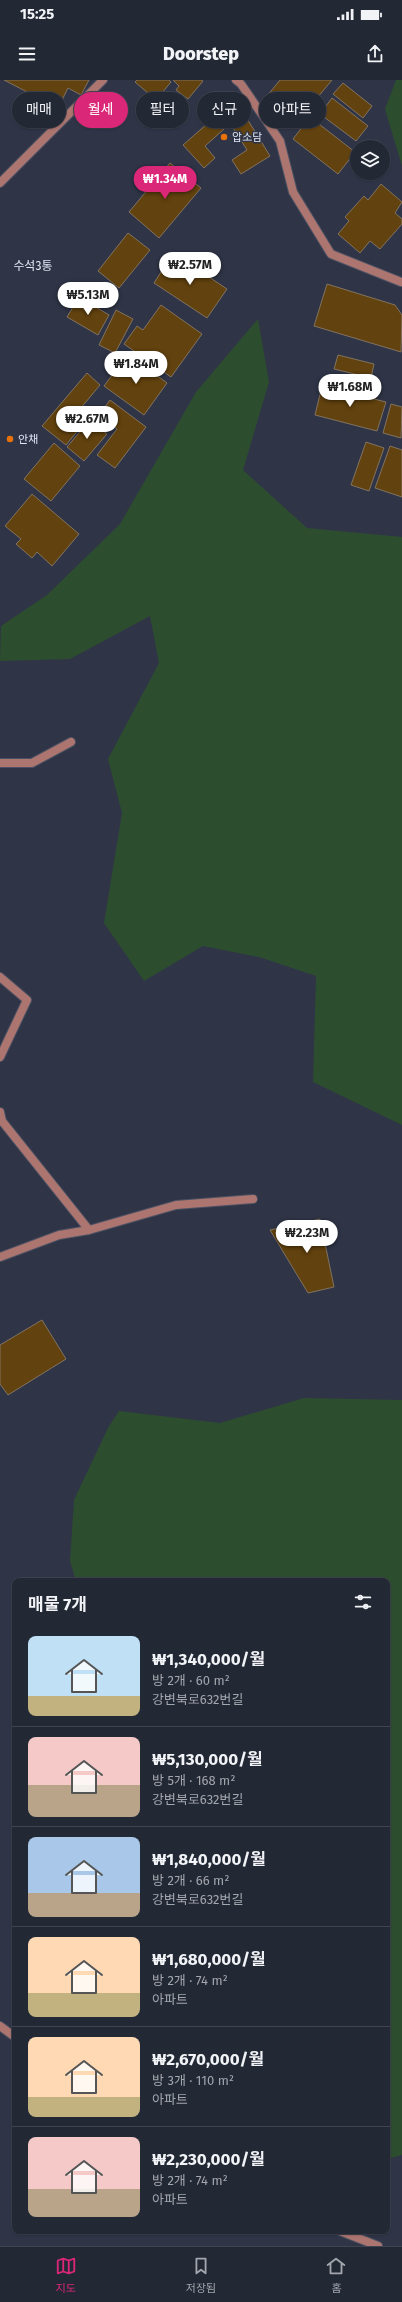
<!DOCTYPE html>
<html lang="ko">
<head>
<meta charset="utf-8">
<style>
  :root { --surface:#232835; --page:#2f3441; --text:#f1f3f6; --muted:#a3a6ad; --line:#404450; --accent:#db2777 }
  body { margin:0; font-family:"Fira Sans","Noto Sans KR",sans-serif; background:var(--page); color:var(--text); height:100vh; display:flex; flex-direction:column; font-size:15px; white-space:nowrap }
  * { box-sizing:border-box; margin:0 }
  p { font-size:13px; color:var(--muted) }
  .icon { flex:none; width:22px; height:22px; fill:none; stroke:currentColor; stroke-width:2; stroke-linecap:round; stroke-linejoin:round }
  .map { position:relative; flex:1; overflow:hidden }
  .drawer { position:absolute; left:12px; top:1498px; width:378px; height:656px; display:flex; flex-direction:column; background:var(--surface); border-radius:8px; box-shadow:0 1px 3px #0004,0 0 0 1px var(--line) }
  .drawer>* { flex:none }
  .hud { position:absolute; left:12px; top:12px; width:378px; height:36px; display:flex; gap:8px }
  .controls { position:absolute; left:350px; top:60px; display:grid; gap:8px }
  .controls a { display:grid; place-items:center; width:40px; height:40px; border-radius:50%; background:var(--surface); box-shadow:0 1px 3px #0004,0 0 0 1px var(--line); font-size:20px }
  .price { position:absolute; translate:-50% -34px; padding:0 9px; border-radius:14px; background:#fff; color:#222; font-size:13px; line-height:26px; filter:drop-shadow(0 1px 2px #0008) }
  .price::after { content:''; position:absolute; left:50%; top:24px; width:12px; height:9px; margin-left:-6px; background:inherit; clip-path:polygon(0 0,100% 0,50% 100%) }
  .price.on { background:var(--accent); color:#fff }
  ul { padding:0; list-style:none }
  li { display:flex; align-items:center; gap:12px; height:100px; padding:0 16px }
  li+li { border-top:1px solid var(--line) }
  li span { display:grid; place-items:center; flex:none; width:112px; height:80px; border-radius:8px; color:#555 }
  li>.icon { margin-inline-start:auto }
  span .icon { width:48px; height:48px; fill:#fffc; stroke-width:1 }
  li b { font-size:17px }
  h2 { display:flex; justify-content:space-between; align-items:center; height:48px; padding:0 16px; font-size:17px }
  .pill { padding:0 14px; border-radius:18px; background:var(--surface); box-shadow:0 1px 3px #0004,0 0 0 1px var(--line); font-size:14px; line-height:36px }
  .pill.on { background:var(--accent); color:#fff }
  .status { display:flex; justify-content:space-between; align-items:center; height:28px; padding:0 20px; background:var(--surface); direction:ltr }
  .status svg { height:11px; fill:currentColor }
  header { display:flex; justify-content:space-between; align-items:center; height:52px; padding:0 16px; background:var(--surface); font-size:18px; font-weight:800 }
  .menu { display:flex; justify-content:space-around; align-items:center; height:56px; border-top:1px solid var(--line); background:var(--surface); font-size:11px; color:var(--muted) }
  .menu a { display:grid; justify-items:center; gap:2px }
  .menu .on { color:var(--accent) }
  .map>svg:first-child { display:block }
</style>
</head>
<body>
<div class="status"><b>15:25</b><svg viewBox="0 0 49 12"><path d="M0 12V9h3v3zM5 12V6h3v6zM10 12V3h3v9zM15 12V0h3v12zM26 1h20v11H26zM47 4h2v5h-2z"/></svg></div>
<header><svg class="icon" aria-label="menu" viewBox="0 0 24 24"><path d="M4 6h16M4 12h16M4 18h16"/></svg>Doorstep<svg class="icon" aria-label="share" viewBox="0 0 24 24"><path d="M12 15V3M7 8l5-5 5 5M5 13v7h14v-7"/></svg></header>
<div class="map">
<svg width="402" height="2166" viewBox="0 0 402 2166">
  <rect width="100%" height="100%" fill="#2f3547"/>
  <path fill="#2d4d2f" d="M396,0H402V86L385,29Z
    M258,239L269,302L243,390L307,448L402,457V1045L313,1002L316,896L259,877L203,866L144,901L104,843L122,733L108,679L159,583L150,536L70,579L0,581L1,546L47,515L120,444L196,312Z
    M304,1318L402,1320V2075L387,2079V1501H76L70,1481L74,1420L108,1348L119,1331L220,1343Z"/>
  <path fill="#62420e" stroke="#827360" d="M4,0H89L81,15L68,8L58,28Z
    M137,0H169L171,2L156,20L135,2Z
    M173,0H201L203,1L188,19L176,10L179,6Z
    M280,0H332L298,41L267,16Z
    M343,3L372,26L363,38L333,14Z
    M332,18L368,46L356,61L320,34Z
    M232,22L242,33L205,66L215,78L204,88L183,65Z
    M246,37L270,76L241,94L232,80L247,70L232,46Z
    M310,37L355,72L338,94L293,59Z
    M170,83L201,108L159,158L129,132Z
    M381,104L402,122L395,133L402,139V144L380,169L370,161L360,173L338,154L349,141L345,137L364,116L368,120Z
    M128,153L150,170L119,208L98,191Z
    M173,173L227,209L207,238L154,203Z
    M327,204L395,225L402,235L401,272L314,246Z
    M79,217L109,235L98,255L67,237Z
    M161,225L202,254L171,297L124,264L137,246L143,250Z
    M116,230L133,239L115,273L99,265Z
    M128,274L167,303L144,335L104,306Z
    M338,275L374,284L371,298L334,289Z
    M87,293L100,305L70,341L80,348L66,365L42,346Z
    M322,306L386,322L377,351L315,335Z
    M110,320L146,347L115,388L97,375L117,349L99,335Z
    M391,324L402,327L401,358L383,353Z
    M90,340L107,354L84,381L67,367Z
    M366,362L384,368L369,411L351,405Z
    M54,363L80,386L51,421L24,399Z
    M390,366L402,370V417L375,408Z
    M32,414L79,454L52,486L37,472L32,478L16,464L21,459L5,446Z
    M320,1139L334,1207L308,1213L270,1150Z
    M42,1240L66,1279L8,1315L0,1304V1265Z"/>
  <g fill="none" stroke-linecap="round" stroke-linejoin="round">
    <g stroke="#4c5163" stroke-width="10">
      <path id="service" d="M0,683H32L71,662"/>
    </g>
    <g stroke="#4c5163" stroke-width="10">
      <path id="minor" d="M236,0L241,4L280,61L293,112L331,174L401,202
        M0,103L103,0
        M0,897L27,920L0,977
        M0,1032L2,1041L89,1150
        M0,1177L59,1155L89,1150L176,1125L253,1119
        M0,1946L15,1957
        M340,2151L378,2166"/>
    </g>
    <use href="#service" stroke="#ac756f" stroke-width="8"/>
    <use href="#minor" stroke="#ac756f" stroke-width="8"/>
  </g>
  <g fill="#e8710a" stroke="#2f3547" stroke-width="1.5">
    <circle cx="224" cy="57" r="4"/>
    <circle cx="10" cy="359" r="4"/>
  </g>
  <g text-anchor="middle" stroke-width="3" stroke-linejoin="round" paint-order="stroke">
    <g font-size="11" fill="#e3e7f4" stroke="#2f3547" text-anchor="start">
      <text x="232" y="61">압소담</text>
      <text x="18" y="363">안채</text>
    </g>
    <g font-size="12" fill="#e3e7f4" stroke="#2f3547">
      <text x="33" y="190">수석3통</text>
    </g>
  </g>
</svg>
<div class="controls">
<a><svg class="icon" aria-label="layers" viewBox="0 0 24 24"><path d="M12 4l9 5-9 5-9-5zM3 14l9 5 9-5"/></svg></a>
</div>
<b class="price on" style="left:165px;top:120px">₩1.34M</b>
<b class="price" style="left:190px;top:206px">₩2.57M</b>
<b class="price" style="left:88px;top:236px">₩5.13M</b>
<b class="price" style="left:136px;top:305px">₩1.84M</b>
<b class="price" style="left:350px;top:328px">₩1.68M</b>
<b class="price" style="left:87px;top:360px">₩2.67M</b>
<b class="price" style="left:307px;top:1174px">₩2.23M</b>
<div class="hud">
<a class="pill">매매</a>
<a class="pill on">월세</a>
<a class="pill">필터</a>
<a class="pill">신규</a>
<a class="pill">아파트</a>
</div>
<section class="drawer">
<h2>매물 7개<svg class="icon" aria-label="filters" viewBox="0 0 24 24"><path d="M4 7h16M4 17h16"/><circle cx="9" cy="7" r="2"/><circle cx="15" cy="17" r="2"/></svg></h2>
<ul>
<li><span style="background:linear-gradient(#bfe0f5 75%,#c2b280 0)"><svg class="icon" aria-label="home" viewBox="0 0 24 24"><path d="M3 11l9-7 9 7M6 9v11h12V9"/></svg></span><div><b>₩1,340,000/월</b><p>방 2개 · 60 m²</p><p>강변북로632번길</p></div></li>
<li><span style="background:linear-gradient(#f6c9c9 60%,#b9a48a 0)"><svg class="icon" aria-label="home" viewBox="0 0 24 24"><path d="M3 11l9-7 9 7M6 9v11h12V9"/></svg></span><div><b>₩5,130,000/월</b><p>방 5개 · 168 m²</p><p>강변북로632번길</p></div></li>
<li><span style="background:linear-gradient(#a9c7e8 70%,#b9a48a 0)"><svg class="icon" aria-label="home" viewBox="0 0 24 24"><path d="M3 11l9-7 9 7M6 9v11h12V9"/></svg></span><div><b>₩1,840,000/월</b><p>방 2개 · 66 m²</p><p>강변북로632번길</p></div></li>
<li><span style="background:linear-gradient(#ffd9b3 70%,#c2b280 0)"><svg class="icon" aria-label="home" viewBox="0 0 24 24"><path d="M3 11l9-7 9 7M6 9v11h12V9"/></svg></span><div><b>₩1,680,000/월</b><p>방 2개 · 74 m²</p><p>아파트</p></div></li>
<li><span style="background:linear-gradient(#ffd9b3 75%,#c2b280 0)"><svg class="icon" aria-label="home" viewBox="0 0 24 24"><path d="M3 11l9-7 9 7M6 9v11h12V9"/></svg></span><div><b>₩2,670,000/월</b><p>방 3개 · 110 m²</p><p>아파트</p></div></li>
<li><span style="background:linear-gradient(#f6c9c9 65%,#b9a48a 0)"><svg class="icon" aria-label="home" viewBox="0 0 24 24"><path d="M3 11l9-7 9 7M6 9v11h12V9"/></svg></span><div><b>₩2,230,000/월</b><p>방 2개 · 74 m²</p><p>아파트</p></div></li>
</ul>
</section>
</div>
<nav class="menu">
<a class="on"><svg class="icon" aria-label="map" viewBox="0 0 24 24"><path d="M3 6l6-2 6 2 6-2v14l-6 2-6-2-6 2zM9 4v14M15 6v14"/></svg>지도</a>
<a><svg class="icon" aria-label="saved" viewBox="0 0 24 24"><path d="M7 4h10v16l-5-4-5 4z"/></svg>저장됨</a>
<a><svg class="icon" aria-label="home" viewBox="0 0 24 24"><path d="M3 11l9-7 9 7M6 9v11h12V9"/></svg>홈</a>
</nav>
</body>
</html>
